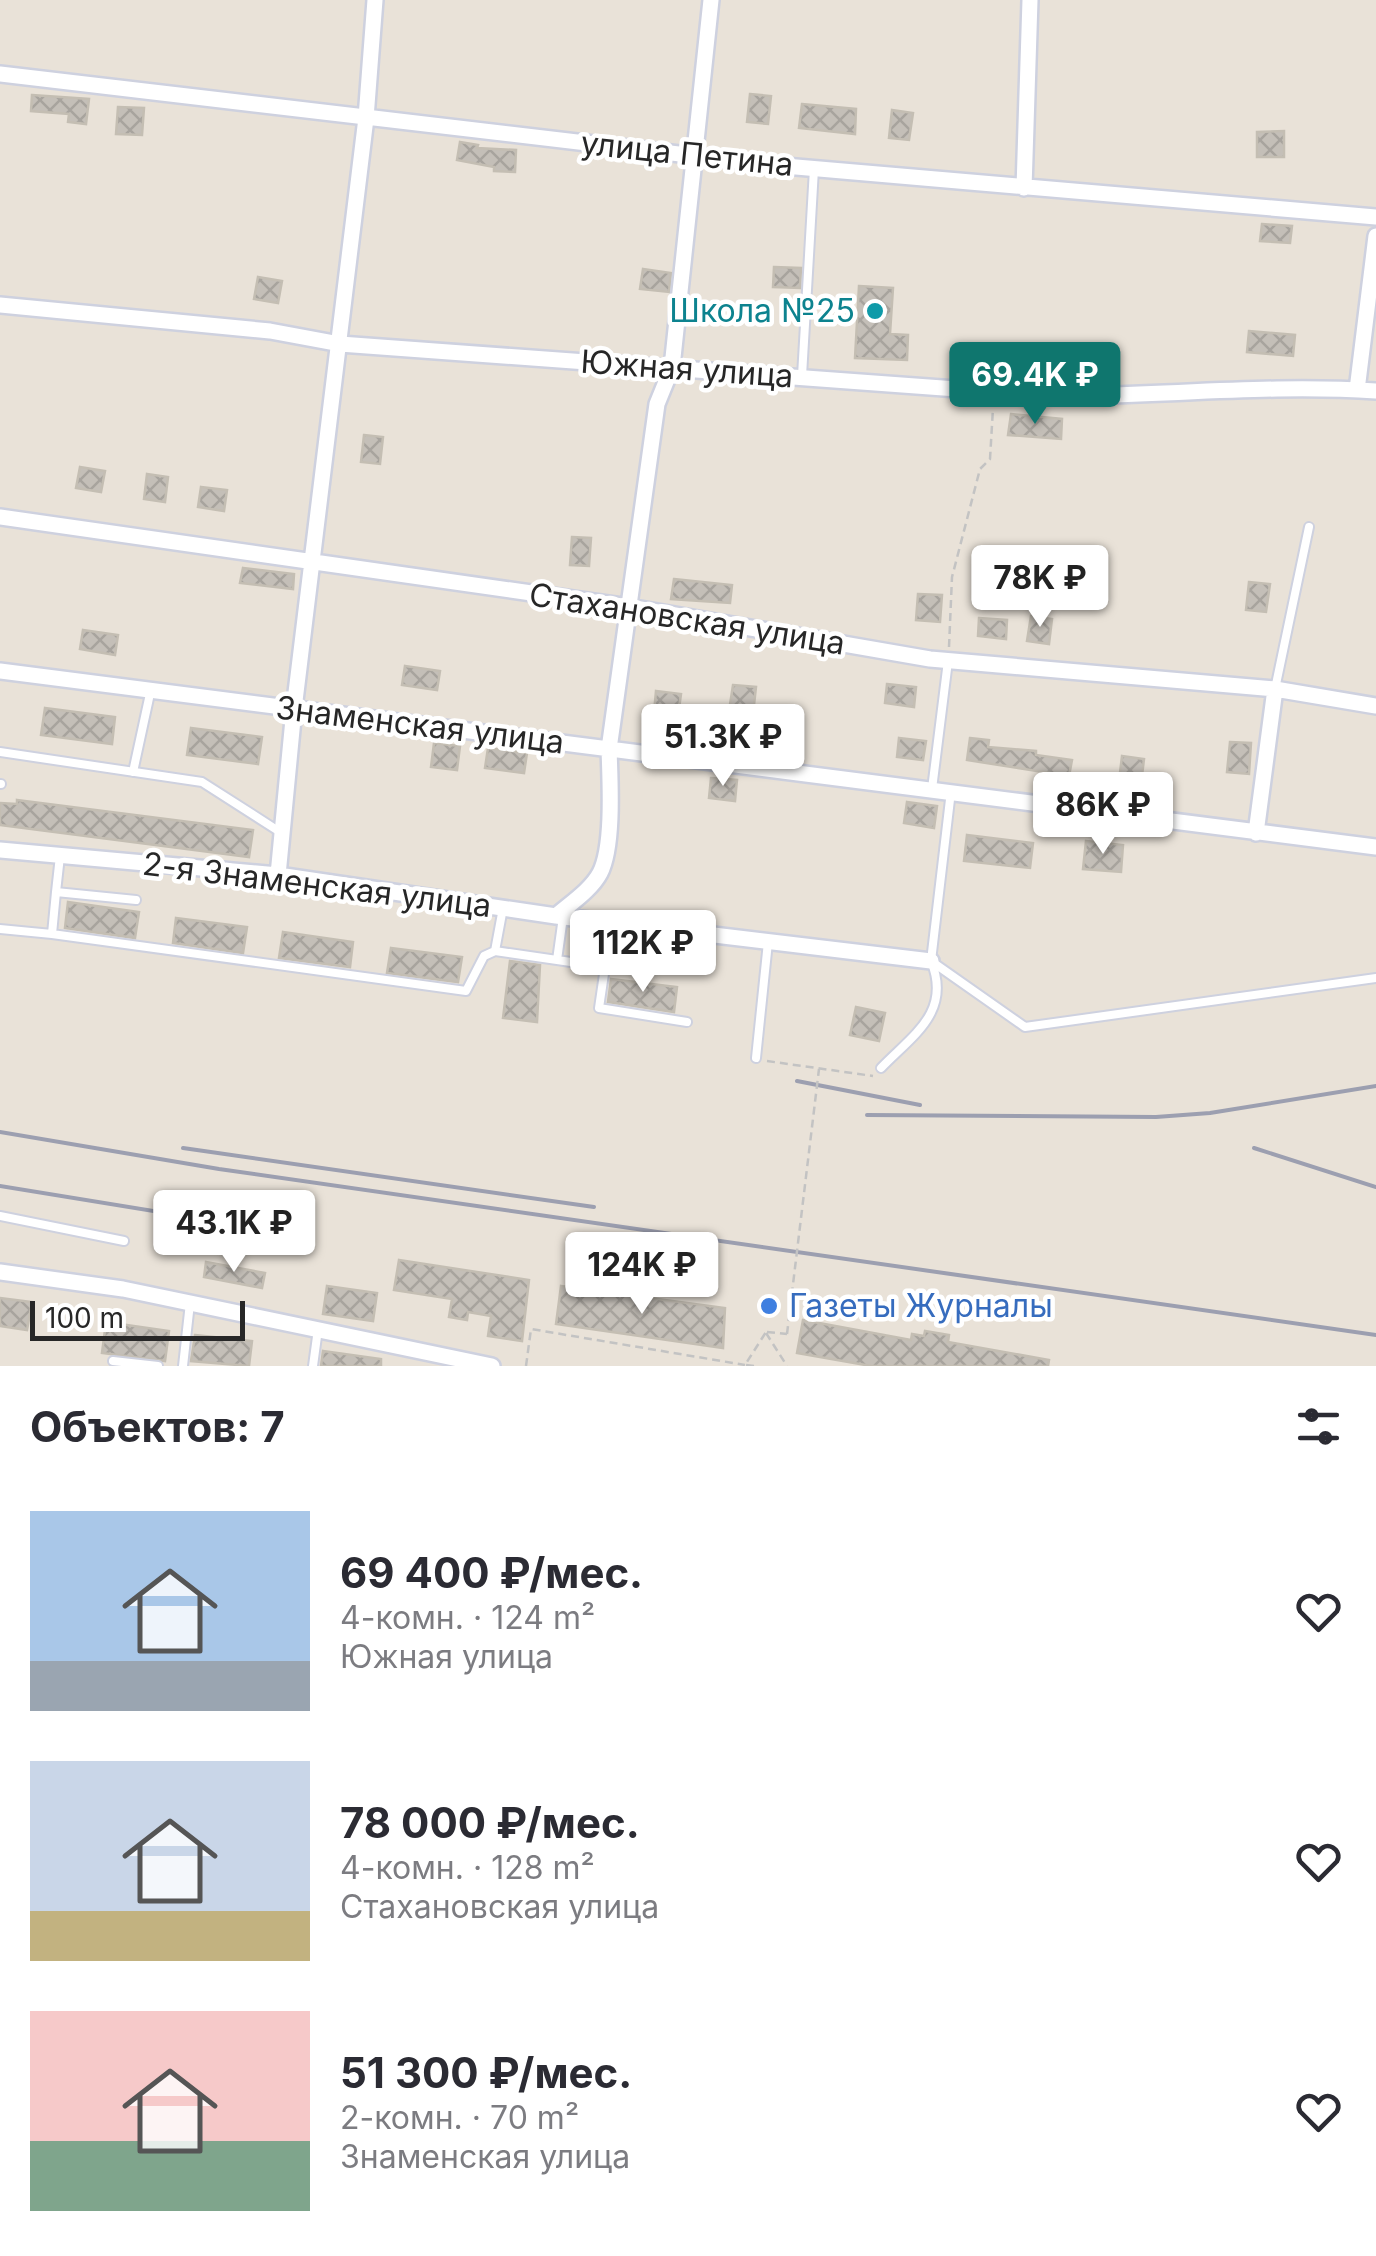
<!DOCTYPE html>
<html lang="ru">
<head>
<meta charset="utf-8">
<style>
  :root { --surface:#fff; --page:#f7f7f7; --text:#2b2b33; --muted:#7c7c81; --accent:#0f766e }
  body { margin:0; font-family:Inter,sans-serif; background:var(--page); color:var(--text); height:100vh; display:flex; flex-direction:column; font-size:38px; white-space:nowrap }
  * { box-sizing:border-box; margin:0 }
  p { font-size:32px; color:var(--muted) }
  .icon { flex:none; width:55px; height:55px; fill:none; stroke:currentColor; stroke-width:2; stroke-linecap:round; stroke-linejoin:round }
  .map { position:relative; height:1366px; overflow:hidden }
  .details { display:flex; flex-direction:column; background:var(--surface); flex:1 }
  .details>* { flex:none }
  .scale { position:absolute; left:30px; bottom:25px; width:215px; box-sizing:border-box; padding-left:10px; border:5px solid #272727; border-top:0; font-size:28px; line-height:35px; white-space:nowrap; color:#272727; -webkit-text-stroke:8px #fff; paint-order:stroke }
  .price { position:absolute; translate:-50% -85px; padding:0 22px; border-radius:10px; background:#fff; color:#222; font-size:32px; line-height:65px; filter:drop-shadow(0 2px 5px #0008) }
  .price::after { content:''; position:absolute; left:50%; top:60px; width:30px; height:22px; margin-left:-15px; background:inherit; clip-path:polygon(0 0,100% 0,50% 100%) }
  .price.active { background:var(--accent); color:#fff }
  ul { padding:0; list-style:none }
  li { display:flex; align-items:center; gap:30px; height:250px; padding:0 30px }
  li span { display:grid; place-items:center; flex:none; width:280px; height:200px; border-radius:0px; color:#555 }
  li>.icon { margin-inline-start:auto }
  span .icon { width:120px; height:120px; fill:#fffc; stroke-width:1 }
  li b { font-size:42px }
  h2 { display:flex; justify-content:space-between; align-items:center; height:120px; padding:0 30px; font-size:42px }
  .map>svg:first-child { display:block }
</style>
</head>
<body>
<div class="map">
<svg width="1376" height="1366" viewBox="0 0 1376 1366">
  <defs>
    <pattern id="building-cross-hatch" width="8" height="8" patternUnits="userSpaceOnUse" patternTransform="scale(2.5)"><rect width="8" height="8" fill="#c4bfb8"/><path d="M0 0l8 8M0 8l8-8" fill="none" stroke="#a8a49e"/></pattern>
  </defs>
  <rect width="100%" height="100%" fill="#e9e2d8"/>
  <path fill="url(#building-cross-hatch)" stroke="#c4beb3" stroke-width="2.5" d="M750,94L771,96L768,124L747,122Z
    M32,95L89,99L86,124L68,122L69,114L31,111Z
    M802,104L856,109L855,134L799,128Z
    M118,107L144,108L142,135L116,134Z
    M892,110L913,113L909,140L889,138Z
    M1284,131V157H1257V132Z
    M460,142L478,145L477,148L516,150L515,172L494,171V167L457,160Z
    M1262,224L1292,226L1290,243L1260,241Z
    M774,267L801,268L800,288L773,287Z
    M643,269L671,273L669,292L640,289Z
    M258,277L282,281L278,303L254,299Z
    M859,286L893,288L890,334L908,335L907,360L855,358Z
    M1249,331L1295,335L1293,356L1247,352Z
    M1011,414L1062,419L1061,439L1008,435Z
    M364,435L383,437L380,464L361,462Z
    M80,467L105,471L101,492L76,488Z
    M147,474L168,477L165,502L144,499Z
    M201,487L227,490L224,511L198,507Z
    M572,537L591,538L589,566L570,565Z
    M243,568L294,574L293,589L240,583Z
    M674,579L732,585L730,603L671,599Z
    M1249,582L1270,584L1266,612L1246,610Z
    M918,594L942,595L940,622L916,620Z
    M1031,616L1052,619L1049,644L1027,641Z
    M979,618L1007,620L1006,639L978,636Z
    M83,630L118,635L115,655L80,649Z
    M405,666L440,671L437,690L402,685Z
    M887,684L916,687L914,707L885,703Z
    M733,685L756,687L753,714L729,711Z
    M656,691L681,694L678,716L654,713Z
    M45,708L115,717L112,744L41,735Z
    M191,728L262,737L258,764L187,755Z
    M899,738L926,741L923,760L897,757Z
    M970,738L989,740L988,747L1036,751V755L1072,760L1069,776L967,760Z
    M1230,742L1251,743L1249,774L1227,772Z
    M434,743L460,746L457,770L431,767Z
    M488,748L527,753L524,773L485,768Z
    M1122,756L1144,759L1141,784L1119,781Z
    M711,778L737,780L735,801L709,798Z
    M17,800L253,830L249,857L0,825V803L17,804Z
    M907,802L937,806L934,828L904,823Z
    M967,835L1033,843L1030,868L964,861Z
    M1086,841L1123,845L1121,872L1083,869Z
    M68,902L139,912L135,938L65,928Z
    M176,918L247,927L243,953L173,943Z
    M283,932L353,942L350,967L279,958Z
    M391,948L462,957L458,982L387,973Z
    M510,961L540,965L537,1022L503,1018Z
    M611,979L677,987L674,1012L608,1002Z
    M856,1007L885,1013L879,1041L850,1035Z
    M399,1260L529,1280L522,1341L488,1336L491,1316L468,1312L467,1320L449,1317L452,1299L394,1290Z
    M206,1262L265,1273L262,1288L204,1277Z
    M327,1286L377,1293L373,1321L323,1314Z
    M561,1286L725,1308L723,1348L556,1324Z
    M0,1298L32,1302L27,1330L0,1326Z
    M803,1320L911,1340L912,1334L924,1336L925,1331L949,1335L948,1342L1049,1360L1048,1366H871L797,1353Z
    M106,1322L169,1331L165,1361L102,1353Z
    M195,1335L252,1341L249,1366L191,1361Z
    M323,1351L381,1359V1366H321Z"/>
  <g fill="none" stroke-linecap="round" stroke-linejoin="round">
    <g stroke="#ced1df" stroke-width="12">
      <path id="service" d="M802,376L814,169
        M1275,689L1309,527
        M0,752L202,782L280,832
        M133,772L151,689
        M0,784H1
        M932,789L948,661
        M60,856L56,892L136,900
        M56,892L52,934L466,991L484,956L495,951L503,908
        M0,929L52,934
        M495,951L557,960L563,917
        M557,960L605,967L599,1008L687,1022
        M931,961L1025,1027L1376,978
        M756,1058L768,942
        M881,1068C913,1035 952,1012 931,961L951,791
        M0,1216L124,1241
        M113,1361L158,1366
        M183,1366L190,1303
        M313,1366L318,1329"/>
    </g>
    <g stroke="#ced1df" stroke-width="20">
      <path id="minor" d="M0,74L773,165L1376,217
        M1024,188L1030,0
        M0,305L270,331L340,344L1053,396C1161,396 1268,384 1376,391
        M1357,390L1376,236
        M0,517L629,607L930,659L1275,689L1376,706
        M0,671L1376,847
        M1256,833L1275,689
        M0,850L278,875L556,916L931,961
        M278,875L294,709L366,118L375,0
        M556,916C571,903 591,890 600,873C614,846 610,780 609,749L657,404L672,367L711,0
        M0,1272L123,1289L492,1366"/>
    </g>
    <path stroke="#c3c3c3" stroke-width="2.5" stroke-dasharray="8 5" stroke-linecap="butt" d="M949,647L952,577L980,469L990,459L993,408
      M767,1061L873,1076
      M767,1332L787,1334
      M766,1333L787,1366
      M526,1366L531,1329L745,1365
      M754,1366L745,1365L766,1332"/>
    <use href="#service" stroke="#fff" stroke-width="8"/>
    <use href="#minor" stroke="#fff" stroke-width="15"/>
    <path stroke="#9c9fb0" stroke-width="4" d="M797,1081L920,1105
      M867,1115L1156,1117L1210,1113L1376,1086
      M0,1132L219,1169L1376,1335
      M183,1148L594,1207
      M1254,1148L1376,1187
      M0,1186L288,1233"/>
    <path stroke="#c3c3c3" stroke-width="2.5" stroke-dasharray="8 5" stroke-linecap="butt" d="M787,1334L819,1069"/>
  </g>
  <circle fill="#0f9aa8" stroke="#fff" stroke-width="4" cx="875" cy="311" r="10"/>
  <circle fill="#3f7fe0" stroke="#fff" stroke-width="4" cx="769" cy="1306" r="10"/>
  <g text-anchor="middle" stroke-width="9" stroke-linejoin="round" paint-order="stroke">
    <g font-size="32" fill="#272727" stroke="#fff">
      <text transform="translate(687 154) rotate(6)" y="11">улица Петина</text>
      <text transform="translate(687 369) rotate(4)" y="11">Южная улица</text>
      <text transform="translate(687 619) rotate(9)" y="11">Стахановская улица</text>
      <text transform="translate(420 725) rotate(7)" y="11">Знаменская улица</text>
      <text transform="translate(317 885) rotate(7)" y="11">2-я Знаменская улица</text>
    </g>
    <g font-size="32" fill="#0d838f" stroke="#fff" text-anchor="end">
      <text x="855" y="322">Школа №25</text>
    </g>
    <g font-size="32" fill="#366cbe" stroke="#fff" text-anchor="start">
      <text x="789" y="1317">Газеты Журналы</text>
    </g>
  </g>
</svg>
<div class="scale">100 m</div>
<b class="price active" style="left:1035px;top:427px">69.4K ₽</b>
<b class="price" style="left:1040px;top:630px">78K ₽</b>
<b class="price" style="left:723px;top:789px">51.3K ₽</b>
<b class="price" style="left:1103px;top:857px">86K ₽</b>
<b class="price" style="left:643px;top:995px">112K ₽</b>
<b class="price" style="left:234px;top:1275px">43.1K ₽</b>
<b class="price" style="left:642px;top:1317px">124K ₽</b>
</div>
<section class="details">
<h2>Объектов: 7<svg class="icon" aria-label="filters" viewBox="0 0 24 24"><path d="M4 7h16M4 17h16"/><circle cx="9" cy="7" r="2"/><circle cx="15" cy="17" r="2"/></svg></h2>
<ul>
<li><span style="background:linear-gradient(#a9c7e8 75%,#9aa5b1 0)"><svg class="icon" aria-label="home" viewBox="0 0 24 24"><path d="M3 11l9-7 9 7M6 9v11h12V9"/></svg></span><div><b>69 400 ₽/мес.</b><p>4-комн. · 124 m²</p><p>Южная улица</p></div><svg class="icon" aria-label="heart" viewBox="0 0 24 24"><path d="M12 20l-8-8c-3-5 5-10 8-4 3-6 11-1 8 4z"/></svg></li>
<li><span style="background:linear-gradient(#c9d6e8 75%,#c2b280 0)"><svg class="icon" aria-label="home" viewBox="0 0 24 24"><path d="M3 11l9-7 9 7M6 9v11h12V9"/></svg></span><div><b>78 000 ₽/мес.</b><p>4-комн. · 128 m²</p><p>Стахановская улица</p></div><svg class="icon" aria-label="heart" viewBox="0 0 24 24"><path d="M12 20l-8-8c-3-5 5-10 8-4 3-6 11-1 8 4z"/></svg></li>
<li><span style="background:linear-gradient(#f6c9c9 65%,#7fa58c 0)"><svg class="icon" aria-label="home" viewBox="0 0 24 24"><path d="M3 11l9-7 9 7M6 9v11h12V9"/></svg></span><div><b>51 300 ₽/мес.</b><p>2-комн. · 70 m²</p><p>Знаменская улица</p></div><svg class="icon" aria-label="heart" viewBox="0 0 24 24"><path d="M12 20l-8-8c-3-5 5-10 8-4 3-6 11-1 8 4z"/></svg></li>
</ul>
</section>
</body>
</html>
